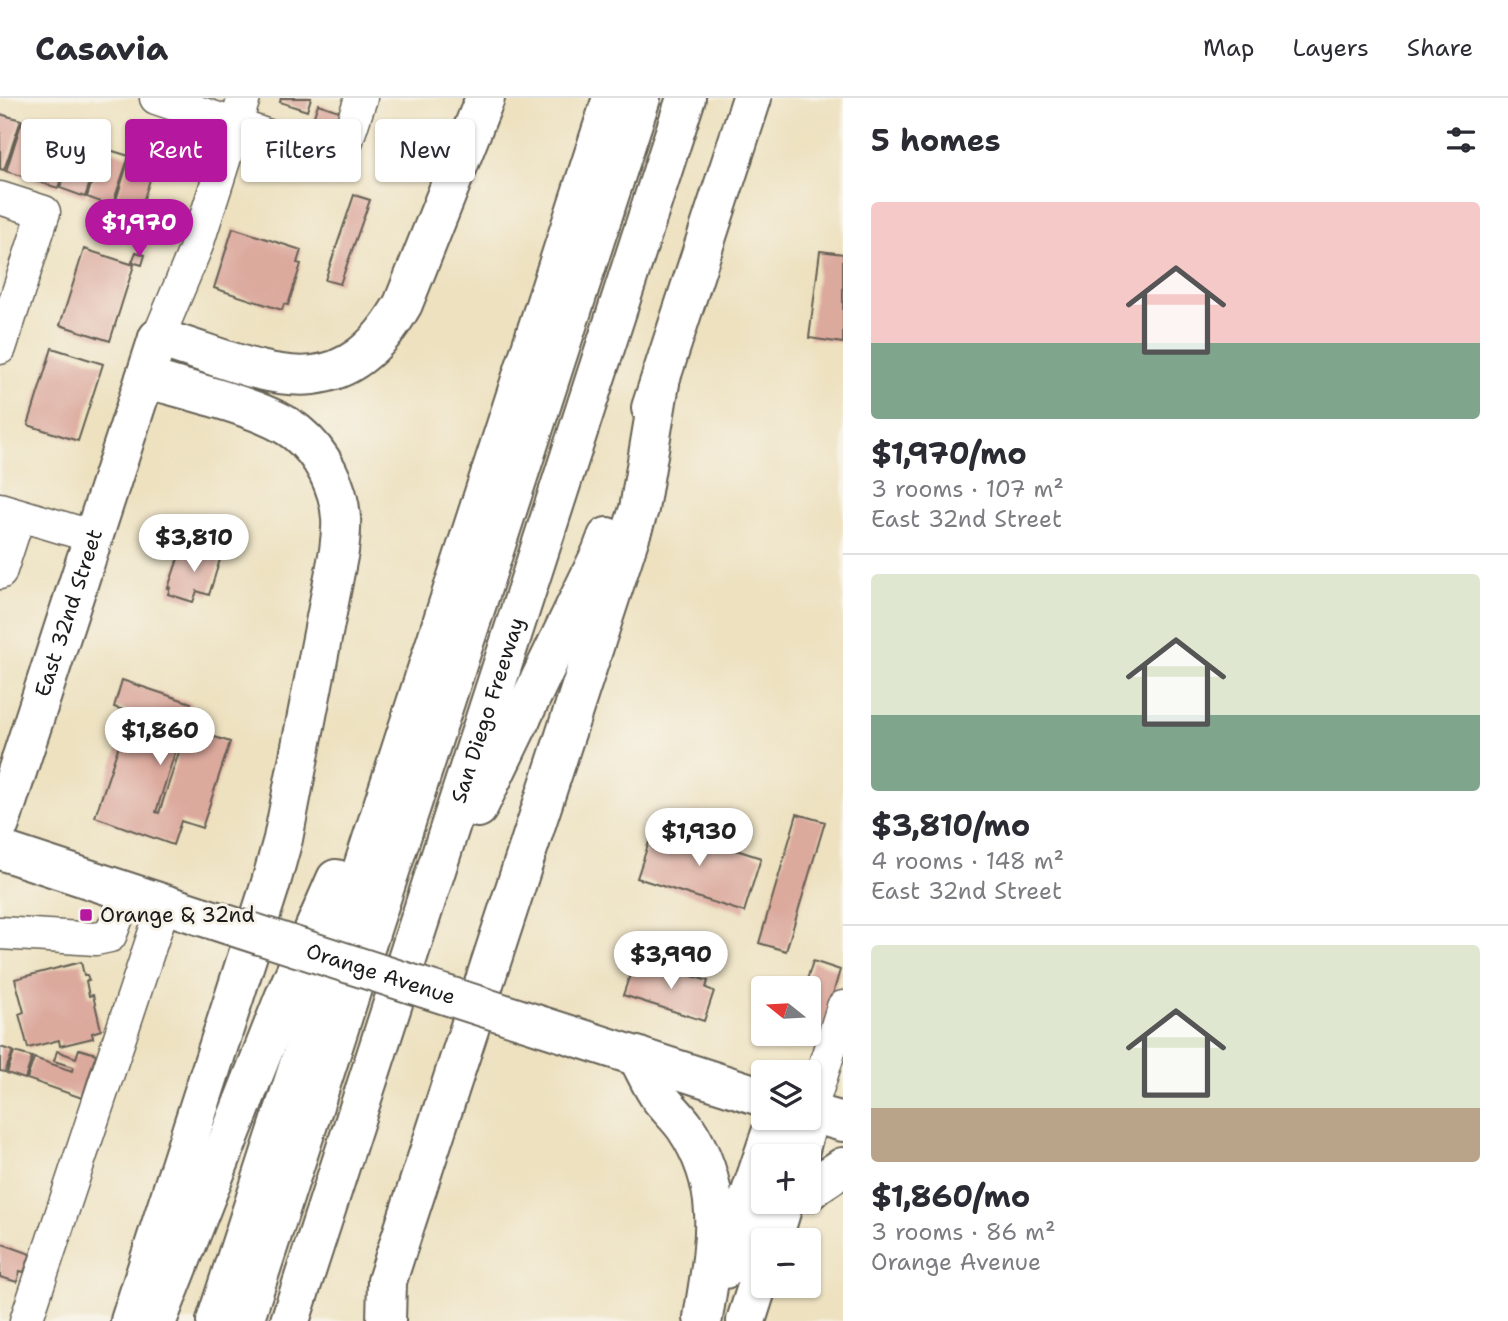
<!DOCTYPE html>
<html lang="en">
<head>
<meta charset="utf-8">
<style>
  :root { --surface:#fff; --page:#f2f2f3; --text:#2b2b33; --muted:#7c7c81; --line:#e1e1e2; --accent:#b5179e }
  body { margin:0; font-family:"Shantell Sans",sans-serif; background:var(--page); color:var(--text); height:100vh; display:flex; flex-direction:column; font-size:26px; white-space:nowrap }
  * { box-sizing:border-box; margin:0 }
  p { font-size:23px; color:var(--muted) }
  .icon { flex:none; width:38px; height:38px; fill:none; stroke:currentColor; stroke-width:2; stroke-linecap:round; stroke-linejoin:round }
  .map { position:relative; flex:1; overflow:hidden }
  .sheet { display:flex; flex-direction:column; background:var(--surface); width:665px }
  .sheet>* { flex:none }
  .top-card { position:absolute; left:21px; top:21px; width:665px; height:63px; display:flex; gap:14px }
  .needle { width:46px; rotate:288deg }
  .buttons { position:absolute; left:751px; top:878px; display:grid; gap:14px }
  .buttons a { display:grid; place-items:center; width:70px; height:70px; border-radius:7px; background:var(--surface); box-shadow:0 2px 5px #0004; font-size:35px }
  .price { position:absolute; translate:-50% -60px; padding:0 16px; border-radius:24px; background:#fff; color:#222; font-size:23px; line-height:46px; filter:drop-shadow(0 2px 4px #0008) }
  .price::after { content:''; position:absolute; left:50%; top:42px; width:21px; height:16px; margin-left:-10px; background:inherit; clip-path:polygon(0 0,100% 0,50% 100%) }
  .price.active { background:var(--accent); color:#fff }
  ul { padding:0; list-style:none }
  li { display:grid; align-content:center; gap:14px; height:371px; padding:0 28px }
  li+li { border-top:2px solid var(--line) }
  li span { display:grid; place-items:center; height:217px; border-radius:7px; color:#555 }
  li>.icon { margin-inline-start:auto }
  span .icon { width:126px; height:126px; fill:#fffc; stroke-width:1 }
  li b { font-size:30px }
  h2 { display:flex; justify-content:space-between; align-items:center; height:84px; padding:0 28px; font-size:30px }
  .chip { padding:0 24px; border-radius:7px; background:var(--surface); box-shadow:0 2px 5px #0004; font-size:24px; line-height:63px }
  .chip.active { background:var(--accent); color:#fff }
  header { display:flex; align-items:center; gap:42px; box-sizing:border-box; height:98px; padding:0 35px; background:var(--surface); border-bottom:2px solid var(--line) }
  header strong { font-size:33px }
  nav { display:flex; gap:38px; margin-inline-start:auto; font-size:24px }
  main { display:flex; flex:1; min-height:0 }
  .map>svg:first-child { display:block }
</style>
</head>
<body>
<header>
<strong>Casavia</strong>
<nav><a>Map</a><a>Layers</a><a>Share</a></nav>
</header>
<main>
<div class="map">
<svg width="843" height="1223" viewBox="0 0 843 1223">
  <rect width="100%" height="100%" fill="#f7f3e8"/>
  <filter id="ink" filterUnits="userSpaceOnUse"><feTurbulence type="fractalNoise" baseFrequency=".0143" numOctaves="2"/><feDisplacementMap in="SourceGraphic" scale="14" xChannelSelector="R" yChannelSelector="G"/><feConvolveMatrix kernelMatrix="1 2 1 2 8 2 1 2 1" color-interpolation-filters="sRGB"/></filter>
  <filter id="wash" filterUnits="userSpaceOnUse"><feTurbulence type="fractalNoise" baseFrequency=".00686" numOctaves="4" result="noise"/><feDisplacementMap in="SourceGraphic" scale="28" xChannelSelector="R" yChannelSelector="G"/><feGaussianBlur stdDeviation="1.57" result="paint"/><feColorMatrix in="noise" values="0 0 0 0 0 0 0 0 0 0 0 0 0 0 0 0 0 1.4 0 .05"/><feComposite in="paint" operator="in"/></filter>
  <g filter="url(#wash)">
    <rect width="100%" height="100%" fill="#ede1c0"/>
    <g id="blocks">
      <path fill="#dca99d" d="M281,0H311L307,13L280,4Z
        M318,6L342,14L332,39L310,30Z
        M0,16L21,22L4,72L0,71Z
        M22,23L47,31L31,81L6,73Z
        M49,32L74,40L58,90L33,82Z
        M76,40L102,49L85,99L60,90Z
        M103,50L129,58L112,108L87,99Z
        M130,58L155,66L139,116L114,108Z
        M354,97L370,102L340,186L325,182Z
        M233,130L301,152L297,165L301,166L288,207L284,206L282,212L214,190Z
        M84,151L134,167L110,243L60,227Z
        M820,153L843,156V245L809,240Z
        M136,154L145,157L142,167L132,164Z
        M52,250L103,266L78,343L28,327Z
        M205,450L222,455L209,497L197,493L193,504L168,496L170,490H168L181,452L202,459Z
        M122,582L191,605L156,714L159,715L187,630L230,644L202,730L181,723L173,747L95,719L130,614L114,609Z
        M797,716L825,724L786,853L759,845Z
        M655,726L761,760L744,814L637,780Z
        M813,863L840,872L820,940L808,936V891H804Z
        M81,864L84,877H87L89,882L86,883L89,898L93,897L101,932L92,935L93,940L60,948L59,942L28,950L19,916L24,914L15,881Z
        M657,867L708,883L706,890L714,893L704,923L623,897L631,874L639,877L642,869L654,873Z
        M0,949L13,953L5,974L0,973Z
        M79,951L96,956L82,1000L27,981L34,960L72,973L73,969L54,963L57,953L76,960Z
        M14,954L32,959L25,981L7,975Z
        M0,1145L28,1155L30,1157L24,1174L20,1173L17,1184L0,1179Z"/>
    </g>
  </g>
  <g filter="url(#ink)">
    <use href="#blocks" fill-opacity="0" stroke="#656155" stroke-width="2"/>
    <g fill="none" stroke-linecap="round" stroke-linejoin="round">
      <g stroke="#656155" stroke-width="35">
        <path id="minor" d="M156,0L334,60L342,57L361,0
          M0,100L44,114L0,250
          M158,240L197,147L244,0
          M0,411L94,439
          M0,475L19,417
          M0,835L96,841L110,838L127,794
          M810,1014L843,909
          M26,1223L164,806"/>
      </g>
      <g stroke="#656155" stroke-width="42">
        <g id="major">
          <path id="s1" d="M0,726L158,240"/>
          <path d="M0,752L201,818"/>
          <path d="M542,928L763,999"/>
          <path d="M808,1014L843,1024"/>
        </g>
      </g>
      <g stroke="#656155" stroke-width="42">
        <g id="highway">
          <path d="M158,240C256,268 337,323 403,206L485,0"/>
          <path d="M651,310L752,0"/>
          <path d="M478,710L601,455L607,439"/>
          <path d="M637,958C645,972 651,988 661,1001C668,1010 678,1019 685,1029C728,1093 714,1149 703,1220"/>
          <path d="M798,1059L810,1014"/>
          <path d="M808,1094L816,1087L843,1069"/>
          <path d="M772,1143L784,1104"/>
          <path d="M725,1171L776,1020"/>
          <path d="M130,1223L270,788L283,741L339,453C340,442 342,431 341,420C339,389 322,355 297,335C267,310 184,292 145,280"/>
          <path d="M157,1223L284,900L336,781"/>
          <path d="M216,1223L612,0"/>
          <path d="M244,1223L641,0"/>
          <path id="s2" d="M290,1223L686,0"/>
          <path d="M386,1223L387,1183L396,1155L639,411L660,285"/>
          <path d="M746,1223L763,1170"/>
        </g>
      </g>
      <use href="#minor" stroke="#fff" stroke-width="32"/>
      <use href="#major" stroke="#fff" stroke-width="38"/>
      <use href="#highway" stroke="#fff" stroke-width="38"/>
      <g stroke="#656155" stroke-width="42" stroke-linecap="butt">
        <g id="major-bridge">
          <path id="s3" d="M201,818L542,928"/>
        </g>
      </g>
      <use href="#major-bridge" stroke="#fff" stroke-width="38"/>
    </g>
  </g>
  <rect fill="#b5179e" stroke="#f7f3e8" stroke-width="2.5" x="79" y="810" width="14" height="14" rx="3.5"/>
  <g text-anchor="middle" stroke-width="6" stroke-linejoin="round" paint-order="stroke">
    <g font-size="21" fill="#1c1c1c" stroke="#f7f3e8">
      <text dy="7" stroke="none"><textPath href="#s1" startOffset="222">East 32nd Street</textPath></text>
      <text dy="7" stroke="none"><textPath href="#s2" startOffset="642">San Diego Freeway</textPath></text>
      <text dy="7" stroke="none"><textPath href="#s3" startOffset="189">Orange Avenue</textPath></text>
    </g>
    <g font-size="21" fill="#1c1c1c" stroke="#f7f3e8" text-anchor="start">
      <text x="100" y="824">Orange &amp; 32nd</text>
    </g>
  </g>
</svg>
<div class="buttons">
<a><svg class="needle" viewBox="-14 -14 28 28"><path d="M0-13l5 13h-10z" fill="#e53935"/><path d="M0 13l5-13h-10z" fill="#7c7c81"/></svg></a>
<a><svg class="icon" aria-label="layers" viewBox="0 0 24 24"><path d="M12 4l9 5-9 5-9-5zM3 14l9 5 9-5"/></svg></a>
<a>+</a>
<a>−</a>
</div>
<b class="price active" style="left:139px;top:161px">$1,970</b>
<b class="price" style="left:194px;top:476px">$3,810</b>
<b class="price" style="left:160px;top:669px">$1,860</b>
<b class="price" style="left:699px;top:770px">$1,930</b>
<b class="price" style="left:671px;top:893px">$3,990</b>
<div class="top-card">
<a class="chip">Buy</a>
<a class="chip active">Rent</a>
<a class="chip">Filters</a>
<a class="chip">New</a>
</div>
</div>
<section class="sheet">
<h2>5 homes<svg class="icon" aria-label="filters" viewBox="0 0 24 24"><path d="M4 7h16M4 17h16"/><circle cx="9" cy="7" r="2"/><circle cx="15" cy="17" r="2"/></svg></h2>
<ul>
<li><span style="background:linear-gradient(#f6c9c9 65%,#7fa58c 0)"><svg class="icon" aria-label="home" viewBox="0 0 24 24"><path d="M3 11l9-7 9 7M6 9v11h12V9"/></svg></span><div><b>$1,970/mo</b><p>3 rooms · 107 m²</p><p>East 32nd Street</p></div></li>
<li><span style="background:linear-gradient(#dfe7d0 65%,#7fa58c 0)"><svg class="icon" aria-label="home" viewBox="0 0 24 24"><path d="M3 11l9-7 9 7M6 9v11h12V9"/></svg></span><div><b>$3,810/mo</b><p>4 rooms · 148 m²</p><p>East 32nd Street</p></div></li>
<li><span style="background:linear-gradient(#dfe7d0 75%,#b9a48a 0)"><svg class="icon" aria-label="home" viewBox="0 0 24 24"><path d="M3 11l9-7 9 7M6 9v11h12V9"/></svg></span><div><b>$1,860/mo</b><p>3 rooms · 86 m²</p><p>Orange Avenue</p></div></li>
</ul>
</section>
</main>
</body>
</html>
